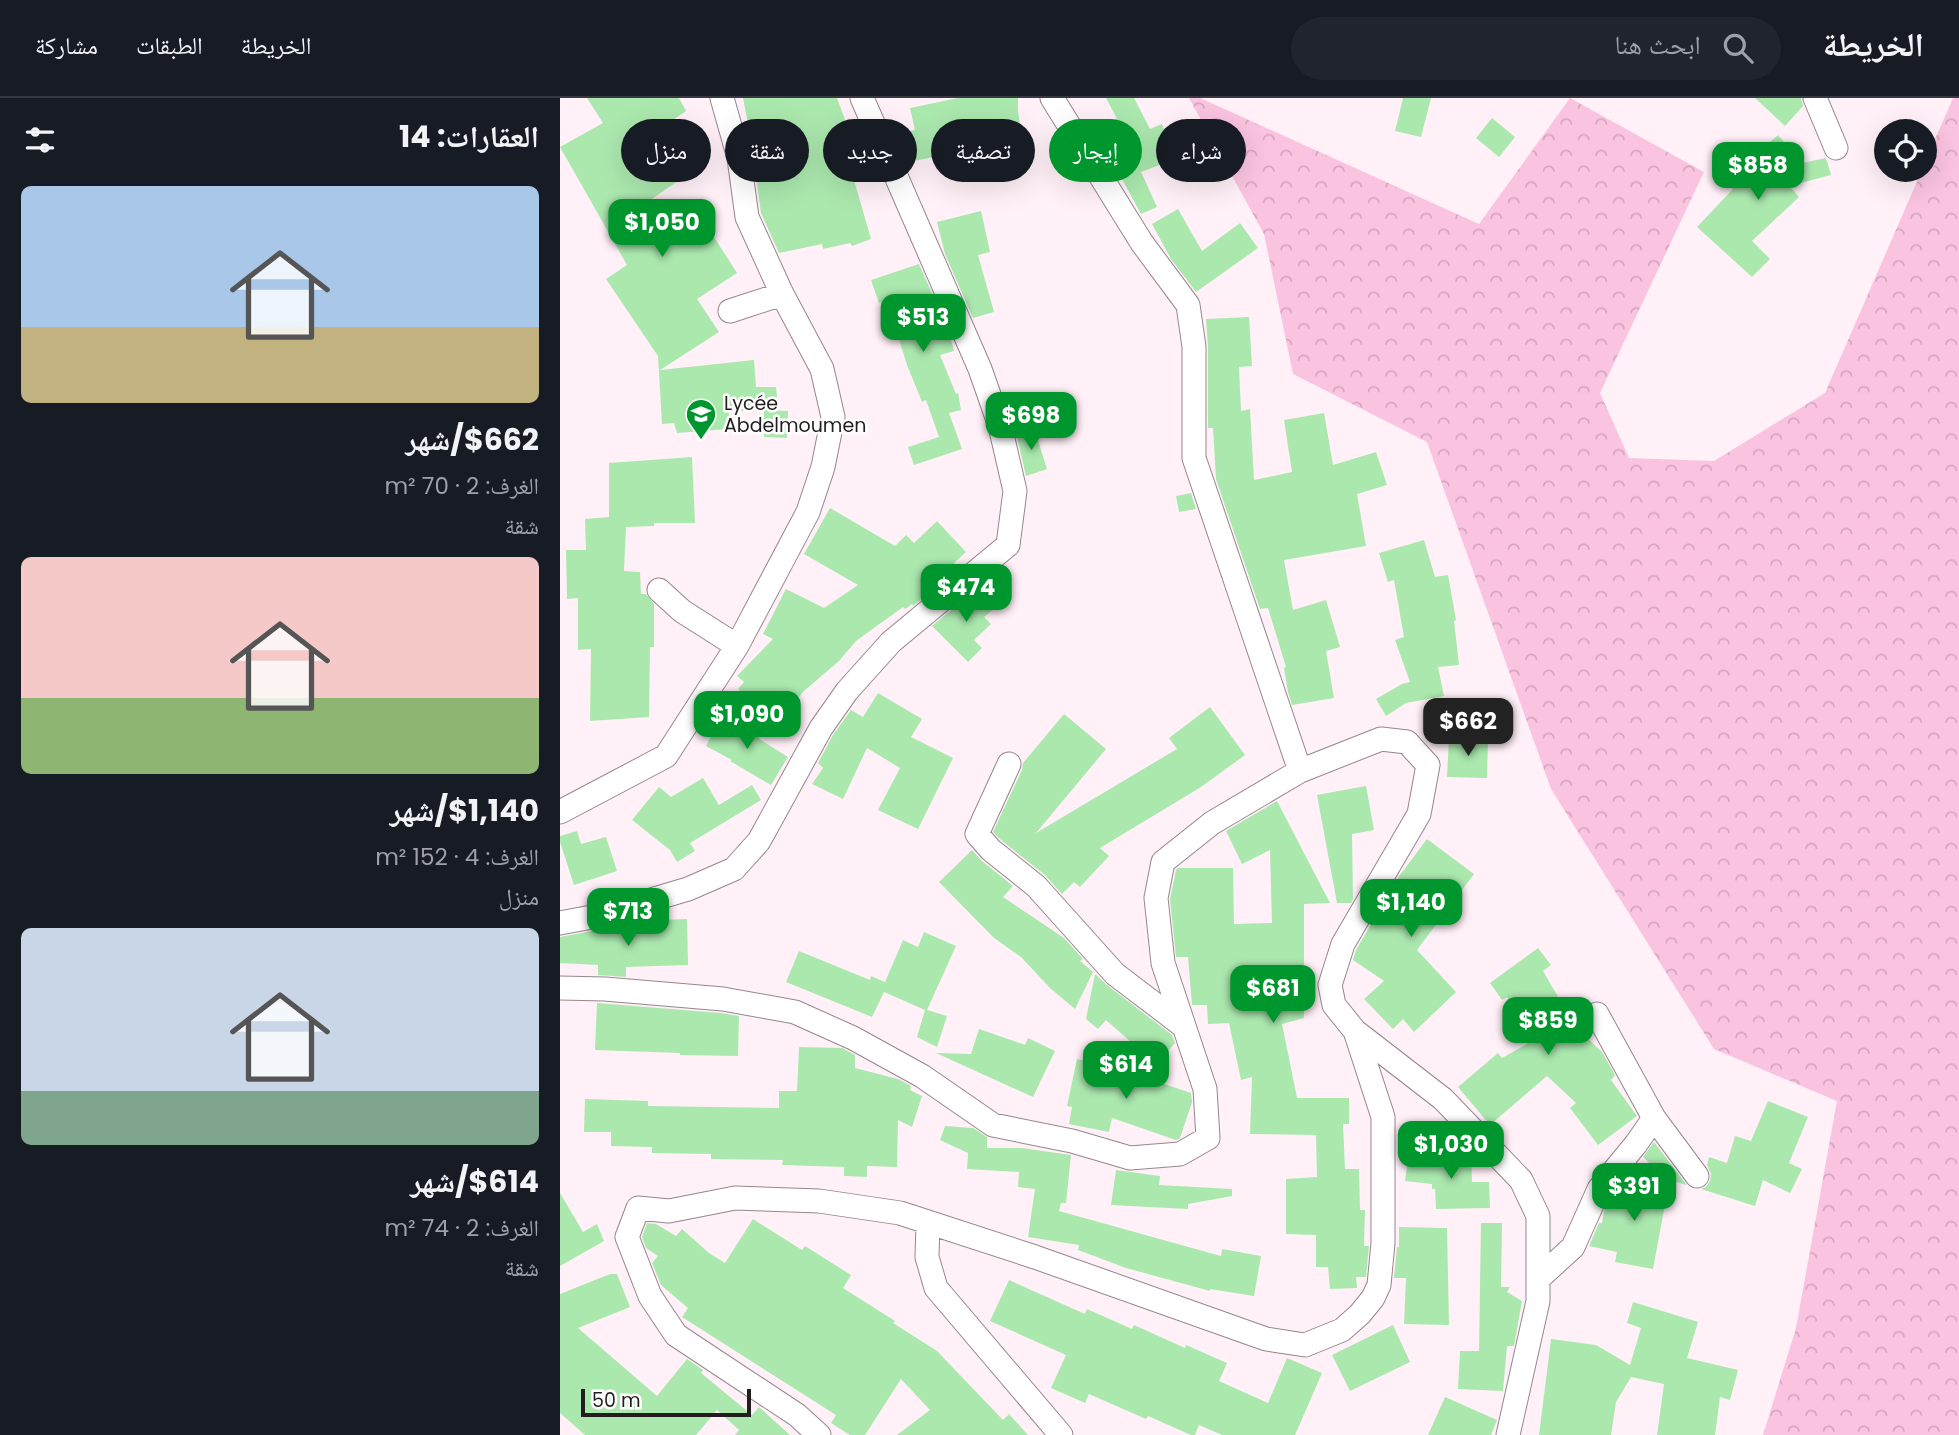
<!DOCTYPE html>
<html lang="ar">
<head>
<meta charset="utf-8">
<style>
  :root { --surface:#171b24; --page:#20242c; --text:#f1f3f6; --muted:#9ea1a6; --line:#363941; --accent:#00962e }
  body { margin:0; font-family:Poppins,"Noto Naskh Arabic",sans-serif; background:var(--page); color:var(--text); direction:rtl; height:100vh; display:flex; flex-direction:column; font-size:26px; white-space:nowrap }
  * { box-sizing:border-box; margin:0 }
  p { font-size:23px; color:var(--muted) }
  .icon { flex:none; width:38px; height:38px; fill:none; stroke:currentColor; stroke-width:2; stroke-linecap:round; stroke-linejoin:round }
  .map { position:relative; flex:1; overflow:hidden; direction:ltr }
  .sheet { display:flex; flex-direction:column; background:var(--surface); width:560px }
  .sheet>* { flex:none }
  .banner { position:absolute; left:21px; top:21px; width:665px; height:63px; direction:rtl; display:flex; gap:14px }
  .buttons { position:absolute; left:1314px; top:21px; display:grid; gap:14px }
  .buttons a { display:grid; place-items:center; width:63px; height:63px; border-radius:50%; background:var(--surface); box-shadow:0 7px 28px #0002; font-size:35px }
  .scale { position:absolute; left:21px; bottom:18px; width:170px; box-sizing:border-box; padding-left:7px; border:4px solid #231d20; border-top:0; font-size:19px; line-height:24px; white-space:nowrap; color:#231d20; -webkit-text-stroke:5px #fff; paint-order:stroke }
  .price { position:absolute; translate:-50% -60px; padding:0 16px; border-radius:14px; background:var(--accent); color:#fff; font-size:23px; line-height:46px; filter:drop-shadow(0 2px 4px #0008) }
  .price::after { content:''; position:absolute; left:50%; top:42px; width:21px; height:16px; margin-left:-10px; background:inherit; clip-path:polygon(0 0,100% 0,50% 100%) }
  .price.active { background:#222; color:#fff }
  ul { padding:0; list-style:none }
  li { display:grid; align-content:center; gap:14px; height:371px; padding:0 21px }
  li span { display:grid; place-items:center; height:217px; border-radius:10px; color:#555 }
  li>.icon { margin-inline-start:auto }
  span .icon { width:126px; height:126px; fill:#fffc; stroke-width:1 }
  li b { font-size:30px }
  h2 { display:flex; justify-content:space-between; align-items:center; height:84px; padding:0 21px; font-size:30px }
  .chip { padding:0 24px; border-radius:32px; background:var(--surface); box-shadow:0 7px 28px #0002; font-size:24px; line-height:63px }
  .chip.active { background:var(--accent); color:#fff }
  header { display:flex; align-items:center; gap:42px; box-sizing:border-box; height:98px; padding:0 35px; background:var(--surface); border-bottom:2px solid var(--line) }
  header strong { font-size:33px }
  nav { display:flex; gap:38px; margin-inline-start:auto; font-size:24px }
  .search { width:490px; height:63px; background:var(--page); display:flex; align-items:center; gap:18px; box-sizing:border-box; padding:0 24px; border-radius:38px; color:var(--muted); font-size:26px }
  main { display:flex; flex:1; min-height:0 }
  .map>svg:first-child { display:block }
</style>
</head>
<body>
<header>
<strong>الخريطة</strong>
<div class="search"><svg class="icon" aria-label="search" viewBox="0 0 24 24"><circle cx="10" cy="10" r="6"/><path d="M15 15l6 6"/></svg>ابحث هنا</div>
<nav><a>الخريطة</a><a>الطبقات</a><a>مشاركة</a></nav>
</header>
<main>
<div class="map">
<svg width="1399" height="1337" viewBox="0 0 1399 1337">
  <defs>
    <pattern id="forest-crowns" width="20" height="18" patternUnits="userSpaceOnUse" patternTransform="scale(1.75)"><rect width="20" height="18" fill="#fac3e0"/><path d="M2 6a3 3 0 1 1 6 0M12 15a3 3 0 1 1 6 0" fill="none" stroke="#d6a7c0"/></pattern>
  </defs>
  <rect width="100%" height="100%" fill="#fff1f7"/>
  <path fill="url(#forest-crowns)" d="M629,0H640L919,126L1010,0L1144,74L1040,295L1069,360L1154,363L1265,295L1362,72H1365V64L1393,0H1399V1337H1203L1236,1230L1277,1003L1154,951L991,691L867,344L733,276L704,136Z"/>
  <path fill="#abe8ae" d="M27,0H119L126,13L104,28L131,74L86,105L106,140L140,117L177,175L137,201L159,234L100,272L194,262L196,289H216L218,309L169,314L168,331L117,335L114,325L102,326L98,258L46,181L67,167L0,49L43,25Z
    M183,0H277L303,71L292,75L311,141L292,148L290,145L263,151L262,146L219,155L201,115L190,35Z
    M398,0H458V13L465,60L435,65L432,50L413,53V51L349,64L343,34L355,32L350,10Z
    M546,0H574L590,31L602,26L615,61L581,74L597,109L581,116L562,81L559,82L558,79L543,42L564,34Z
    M843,0H871L861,39L835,33Z
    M1195,0H1241L1243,8L1225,28Z
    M932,20L955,39L939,59L916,40Z
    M1218,37L1242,65L1266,60L1271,77L1229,88L1239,99L1192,143L1210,161L1192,179L1137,129L1173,91L1165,83Z
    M618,111L642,153L680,125L698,150L636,194L611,161L592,126Z
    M421,113L430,154L418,157L434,214L413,220L385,156L377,124Z
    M359,166L389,234L394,253L380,257L396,296L398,295L401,312L389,315L402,351L354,367L348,349L379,339L366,302L362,304L347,267L327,203L319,205L311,182Z
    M689,219L692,268L679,269L681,313L690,311L694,382L732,374L724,322L764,315L773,367L816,354L827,387L797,396L806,448L724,462L733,512L766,502L780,549L766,553L774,600L732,607L728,594L724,570L726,569L708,510L700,511L656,381L653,330H648V249L646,221Z
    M204,312L228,313L227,340L204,339Z
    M474,330L487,371L466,378L456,335Z
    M132,359L135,425H94V428L66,429L64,473L80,474L81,496H86L94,506V549H90L89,619L30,623L31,551L18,552V500L7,501L6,452H26L25,421L49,419V365Z
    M631,395L636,411L619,414L616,398Z
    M270,410L335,448L346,437L354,445L377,423L406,454L394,465L399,470L353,508L352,506L345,511L343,509L296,543L279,563L244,593L215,625L178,591L184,584L177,578L213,541L203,536L226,491L264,510L298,487L244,456Z
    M864,442L875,479L888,477L896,522L894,523L899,567L878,569L884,598L846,605L826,618L816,601L842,586L850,584L835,542L844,539L834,482L828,484L819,455Z
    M418,490L436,509L424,519L431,526L414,542L422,550L408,564L372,528Z
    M318,595L362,621L351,639L393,660L358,731L318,712L340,670L307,650L283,701L252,686L263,670L258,665L273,637L291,612L303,619Z
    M650,609L685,657L641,689L540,750L549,758L520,789L514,784L502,796L485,777L441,742L433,734L462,672L463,665L504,616L546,651L476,735L617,651L609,640Z
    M161,619L200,640L199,641L228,659L211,687L170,663L172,662L146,648Z
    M889,640L928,641L927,680L887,679Z
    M143,680L159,707L192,687L201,702L130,745L135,753L117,764L110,752L72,722L99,689L111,699Z
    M806,688L814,732L792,736L793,801L791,805H777L757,697Z
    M717,703L770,805L744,806V867H733L744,904V920L722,926L737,1000H789V1026H783L785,1071H799L800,1112H805L804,1148H809L806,1179H796L797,1190L770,1191L768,1169H756V1137L726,1136V1081L757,1079L756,1037L690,1036L692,979L681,982L669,925L648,926L647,907H632L628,859H616L610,801L616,772L618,770H673L674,826L712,825L710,752L682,766L666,733Z
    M17,733L21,746L46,739L57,773L14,787L0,744V738Z
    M867,741L914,776L857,852L896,894L854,934L843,921L833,931L804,901L824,883L793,862L796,852L840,777Z
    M412,752L422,763L453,788L443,799L504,840L523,861L520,863L533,874L515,911L490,890L461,859L434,840L379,784Z
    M127,821L128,867L66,869V879L38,877V867L0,865V839L42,831L77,832V830H101V822Z
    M364,834L396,848L367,912L387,918L377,949L357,939L365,912L324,894L312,919L226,884L239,853L310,882L311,878L325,884L343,842L358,849Z
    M978,850L991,867L983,873L1011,921L1015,919L1026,939L1042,954L1055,977L1051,982L1077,1018L1038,1047L1010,1010L1016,1005L987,978L930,1027L898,989L938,955L942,960L972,943L947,899L942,902L930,885Z
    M535,876L547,887L612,937L615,945L596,966L546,922L538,931L526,921Z
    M37,905L161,915L179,918L178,958L120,957V955L35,952Z
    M419,931L465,947L468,940L495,953L473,999L376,955L411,956Z
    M239,949L282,950L295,957V970L338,981L351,988L350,992L362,998L352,1029L338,1022L337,1069L307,1068V1079L284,1078V1069L222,1067L223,1062L151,1061V1056L92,1055V1049L51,1048V1034H24L25,1001L88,1003V1008L219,1010V993H237Z
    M517,961L587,976L584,979L631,995L632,1004L620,1040L616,1042L552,1020L549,1034L509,1026L512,1009L507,1008Z
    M1208,1003L1248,1019L1229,1065L1242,1071L1230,1095L1203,1082L1195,1108L1141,1091L1146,1089L1150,1083L1151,1076L1147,1067L1149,1059L1167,1065L1175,1038L1191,1043Z
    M385,1028L413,1030L427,1039V1050H462L511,1057L506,1105H501L499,1113L661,1158L662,1151L701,1158L694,1198L650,1191V1193L566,1170L518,1152L519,1147L468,1139L475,1091L458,1089L459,1074L407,1071L408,1055L380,1042Z
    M1094,1044L1126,1086V1087L1105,1080L1083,1059Z
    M911,1054L912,1084H929L930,1110L876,1111L875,1091H872V1086L845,1083L848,1062L871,1065V1055Z
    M556,1072L600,1078L599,1087L672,1091V1098L628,1106V1111L551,1107Z
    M1069,1077L1109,1085L1093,1171L1055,1164L1057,1154L1029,1148L1039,1125H1042L1044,1113L1049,1102L1060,1104L1065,1082Z
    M0,1095L23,1134L37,1126L44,1143L0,1168Z
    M193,1121L242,1152L245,1148L291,1177L283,1190L335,1223L333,1225L377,1253L443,1322L449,1316L468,1337H337L370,1312L341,1281L305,1337H290L271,1325L276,1317L122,1219L128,1210L101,1187L92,1165L98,1158L86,1150L82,1139L87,1125L96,1126L116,1138L122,1131L149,1155L165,1165Z
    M921,1125H942L941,1189H950L947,1194L962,1203L954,1248H947L943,1293L898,1291L900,1253H919Z
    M839,1129L887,1130L889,1227L844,1226L846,1180H834L837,1149H839Z
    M50,1176H57L70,1209L18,1230L97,1298L127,1261L143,1272L141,1275L192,1317L199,1309L230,1337H175L179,1332L157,1312L136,1337H25L0,1315V1196Z
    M449,1182L525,1216L527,1211L572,1231L574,1227L625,1250L626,1247L667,1265L659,1283L708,1305L727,1260L762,1275L735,1337H662L639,1327L635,1337H631L588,1318L586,1321L529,1296L525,1305L491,1290L506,1257L430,1223Z
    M1073,1204L1138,1224L1127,1260L1178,1272L1170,1302L1160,1299L1155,1337H1097L1104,1286L1071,1279L1056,1304L1051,1337H979L991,1241L1036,1247L1070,1267L1081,1230L1067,1225Z
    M833,1227L850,1264L790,1293L772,1257Z
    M885,1299L937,1322L931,1337H868Z"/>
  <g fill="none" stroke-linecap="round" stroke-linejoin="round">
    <g stroke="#96868e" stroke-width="25">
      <path id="minor" d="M492,0L582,145L628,207L634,249V360L740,673
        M1255,0L1276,50
        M170,213L222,196
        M99,492L122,513L177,548
        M449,666L417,736L431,752L476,788L555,876L622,927
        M0,714L106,658L177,548L248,414L263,369L273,319L262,271L222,196L187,119L179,60L162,0
        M0,825L37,818L128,791L174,771L199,743L261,630L287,593L331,544L448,447L455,393L440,328L420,271L302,0
        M0,890L45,891L163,901L235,914L293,940L362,978L433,1027L512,1043L570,1060L620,1056L648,1040L645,991L603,865L596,800L603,764L652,725L740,673L821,641L847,644L868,667L859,716L783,846L770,887L774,907L795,933L883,1001L961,1082L978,1118V1203L948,1337
        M1094,1020L1137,1078
        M368,1124L367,1159L376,1190L501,1337
        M978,1181L1013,1149L1039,1091L1076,1046L1094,1020L1037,916
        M259,1337L237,1317L116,1237L90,1198L67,1139L78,1110L109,1113L175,1100L259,1103L340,1115L475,1159L706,1241L745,1247L782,1232L800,1216L813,1200L819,1187L823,1145V1019L795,933"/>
    </g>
    <use href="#minor" stroke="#fff" stroke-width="23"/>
  </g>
  <defs>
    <g id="school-pin" transform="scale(1.575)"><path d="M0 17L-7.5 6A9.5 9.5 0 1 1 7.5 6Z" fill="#00962e" stroke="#fff"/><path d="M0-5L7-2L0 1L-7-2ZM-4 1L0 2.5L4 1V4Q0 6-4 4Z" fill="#fff"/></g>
  </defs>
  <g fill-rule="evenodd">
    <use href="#school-pin" x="141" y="316"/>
  </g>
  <g text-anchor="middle" stroke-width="5" stroke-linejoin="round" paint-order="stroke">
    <g font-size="19" fill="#231d20" stroke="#fff" text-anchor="start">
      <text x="164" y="312">Lycée<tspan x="164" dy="22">Abdelmoumen</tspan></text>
    </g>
  </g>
</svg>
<div class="buttons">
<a><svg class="icon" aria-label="locate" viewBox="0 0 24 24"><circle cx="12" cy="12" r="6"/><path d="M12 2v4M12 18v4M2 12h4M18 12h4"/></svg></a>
</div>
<div class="scale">50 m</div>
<b class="price" style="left:1198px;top:104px">$858</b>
<b class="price" style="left:102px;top:161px">$1,050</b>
<b class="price" style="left:363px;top:256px">$513</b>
<b class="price" style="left:471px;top:354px">$698</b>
<b class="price" style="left:406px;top:526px">$474</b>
<b class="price" style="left:187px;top:653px">$1,090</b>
<b class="price active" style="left:908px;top:660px">$662</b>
<b class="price" style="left:851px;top:841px">$1,140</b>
<b class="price" style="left:68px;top:850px">$713</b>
<b class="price" style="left:713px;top:927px">$681</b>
<b class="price" style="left:988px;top:959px">$859</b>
<b class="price" style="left:566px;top:1003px">$614</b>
<b class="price" style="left:891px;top:1083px">$1,030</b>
<b class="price" style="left:1074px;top:1125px">$391</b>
<div class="banner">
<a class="chip">شراء</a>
<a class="chip active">إيجار</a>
<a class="chip">تصفية</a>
<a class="chip">جديد</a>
<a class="chip">شقة</a>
<a class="chip">منزل</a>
</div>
</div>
<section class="sheet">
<h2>العقارات: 14<svg class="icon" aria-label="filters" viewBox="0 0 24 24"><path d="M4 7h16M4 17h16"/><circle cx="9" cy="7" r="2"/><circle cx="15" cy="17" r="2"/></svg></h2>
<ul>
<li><span style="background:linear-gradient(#a9c7e8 65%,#c2b280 0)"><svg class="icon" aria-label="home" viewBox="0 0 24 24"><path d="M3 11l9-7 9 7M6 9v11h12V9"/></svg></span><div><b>$662/شهر</b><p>الغرف: 2 · 70 m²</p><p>شقة</p></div></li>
<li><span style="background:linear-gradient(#f6c9c9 65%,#8fb573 0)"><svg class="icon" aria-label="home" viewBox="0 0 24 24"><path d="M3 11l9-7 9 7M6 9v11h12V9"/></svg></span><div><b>$1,140/شهر</b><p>الغرف: 4 · 152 m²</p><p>منزل</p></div></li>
<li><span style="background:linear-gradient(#c9d6e8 75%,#7fa58c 0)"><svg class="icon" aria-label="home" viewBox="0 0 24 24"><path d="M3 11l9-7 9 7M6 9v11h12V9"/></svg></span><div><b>$614/شهر</b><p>الغرف: 2 · 74 m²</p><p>شقة</p></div></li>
</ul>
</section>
</main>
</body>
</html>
